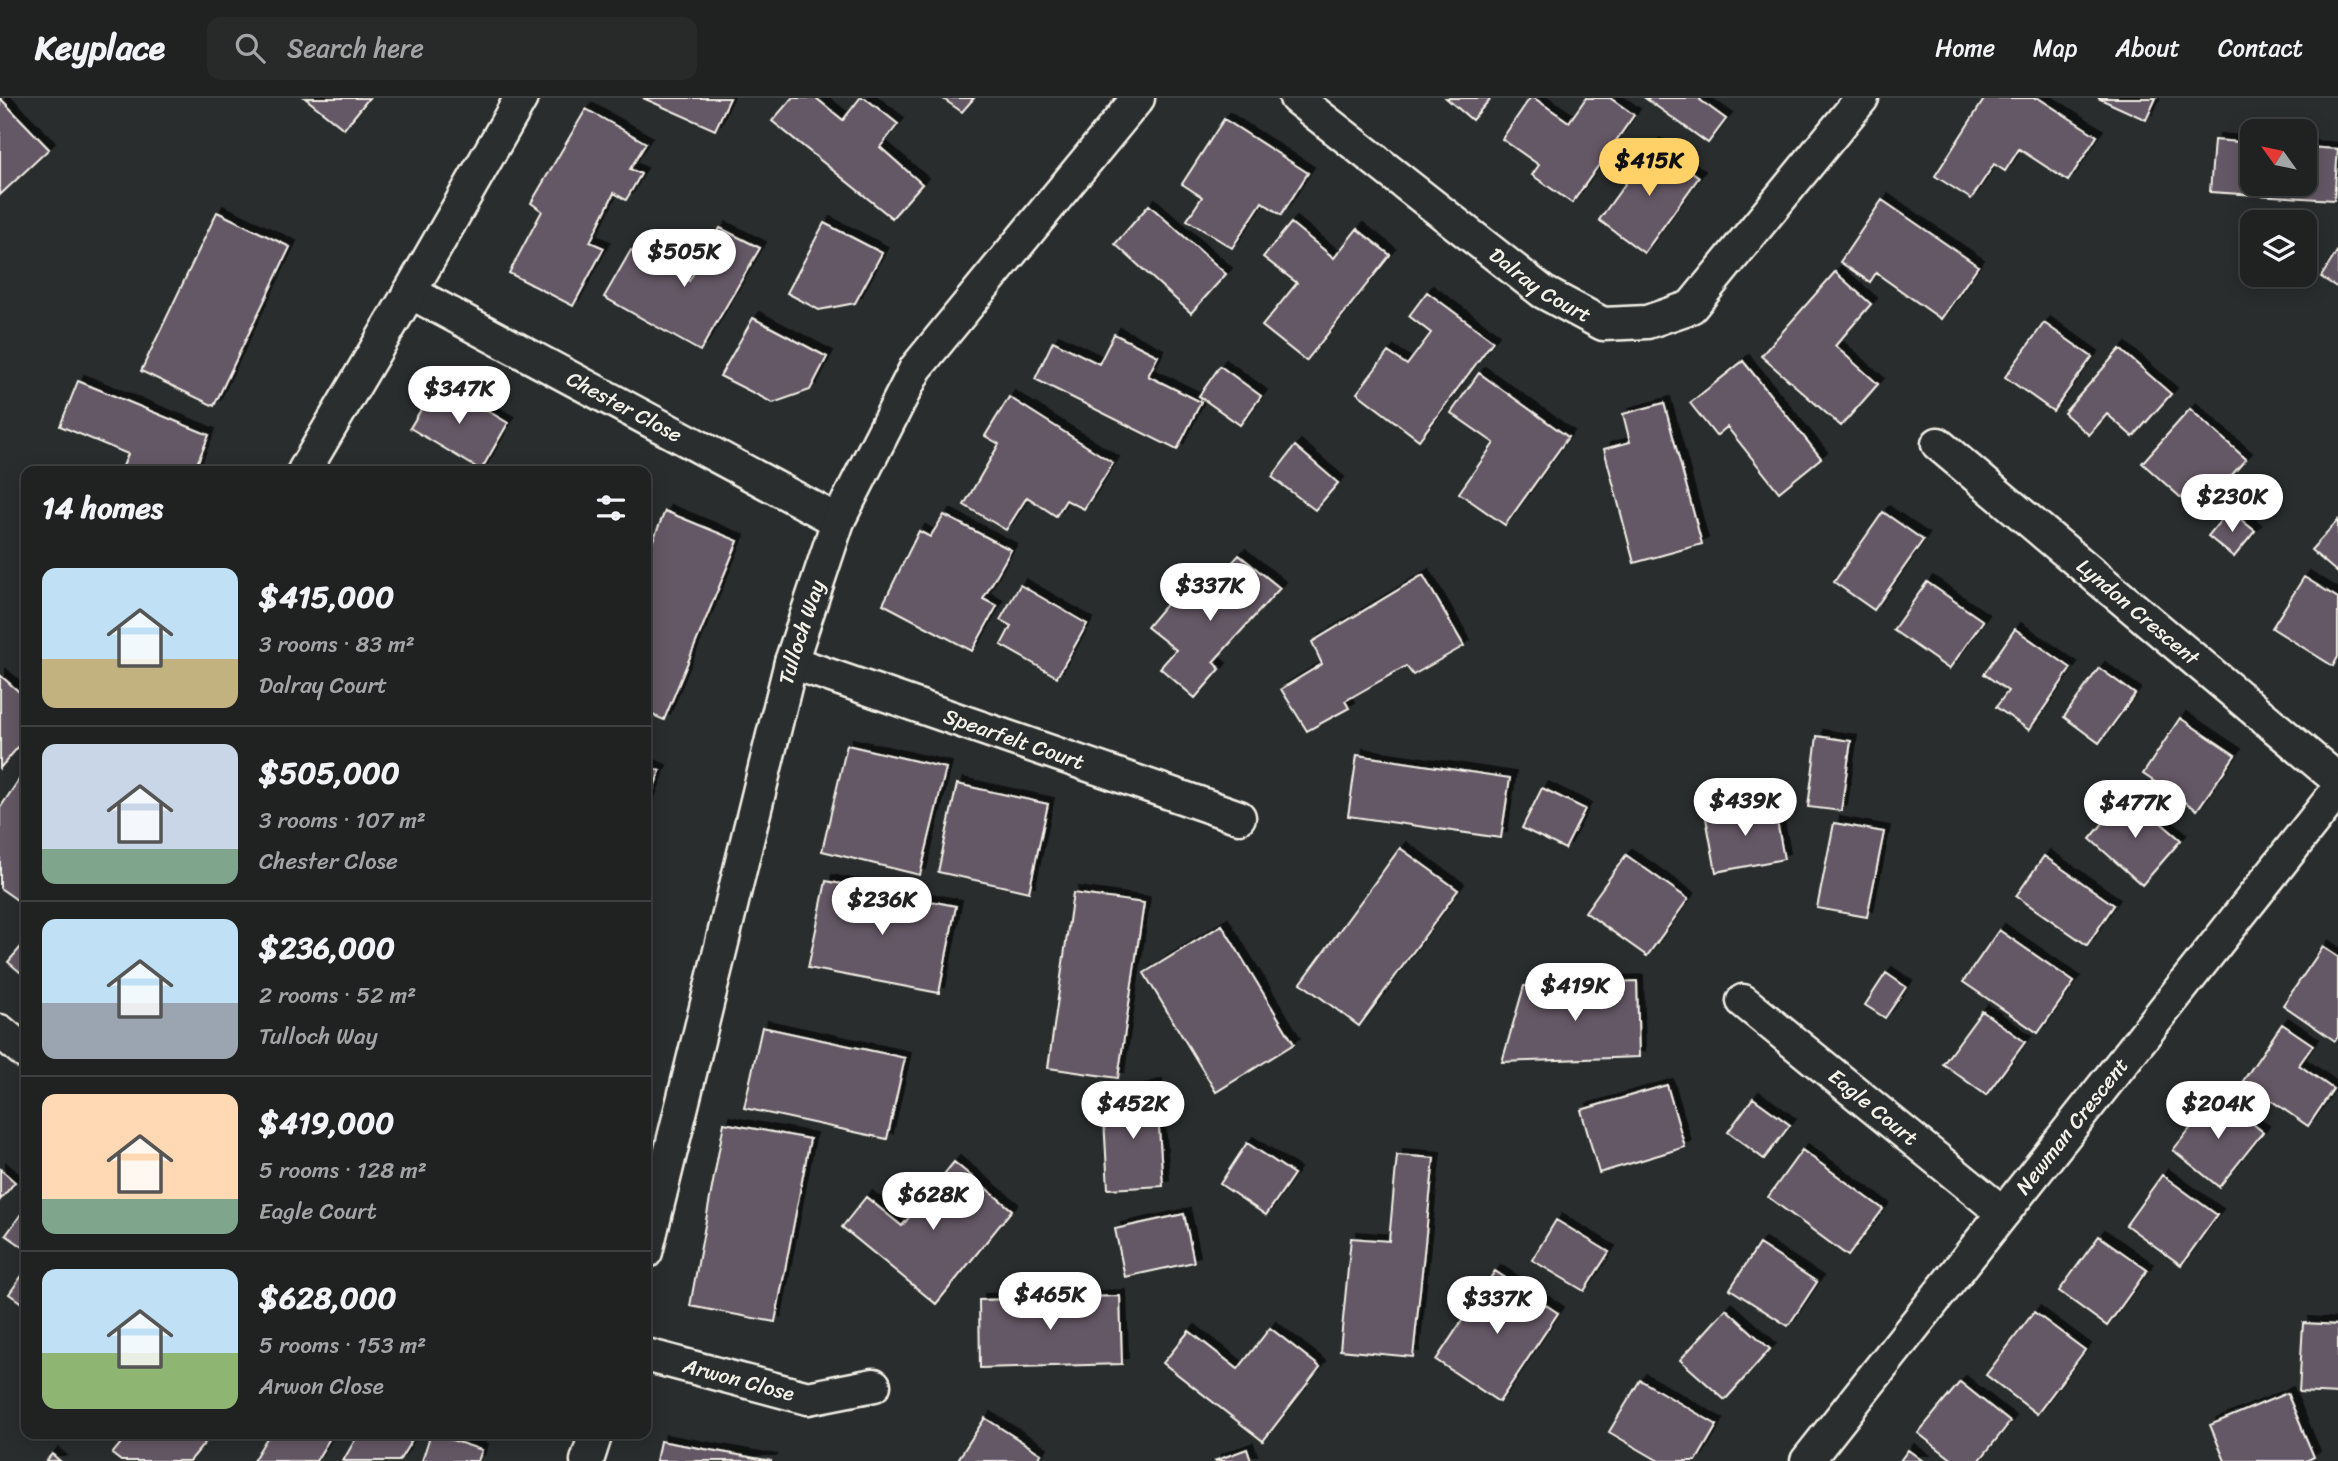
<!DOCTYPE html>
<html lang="en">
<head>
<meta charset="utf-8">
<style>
  :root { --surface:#202222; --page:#282a2a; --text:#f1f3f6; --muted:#a2a4a5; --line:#3d3f40; --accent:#ffd166 }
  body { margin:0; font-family:Sriracha,sans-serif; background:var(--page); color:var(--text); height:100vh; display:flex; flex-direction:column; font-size:26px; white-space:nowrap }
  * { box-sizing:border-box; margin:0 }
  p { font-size:23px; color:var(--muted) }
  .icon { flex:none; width:38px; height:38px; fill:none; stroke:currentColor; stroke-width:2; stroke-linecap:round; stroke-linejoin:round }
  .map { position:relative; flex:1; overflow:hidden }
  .sheet { position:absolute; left:21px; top:368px; width:630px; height:973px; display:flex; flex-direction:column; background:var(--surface); border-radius:14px; box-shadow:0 4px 18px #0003,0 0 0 2px var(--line) }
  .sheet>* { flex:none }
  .needle { width:46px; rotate:303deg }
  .buttons { position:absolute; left:2240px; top:21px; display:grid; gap:14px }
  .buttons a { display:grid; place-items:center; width:77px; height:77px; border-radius:14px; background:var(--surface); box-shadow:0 4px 18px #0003,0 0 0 2px var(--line); font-size:35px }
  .price { position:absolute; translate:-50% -60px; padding:0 16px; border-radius:24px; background:#fff; color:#222; font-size:23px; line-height:46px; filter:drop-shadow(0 2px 4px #0008) }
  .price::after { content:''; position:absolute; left:50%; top:42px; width:21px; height:16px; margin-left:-10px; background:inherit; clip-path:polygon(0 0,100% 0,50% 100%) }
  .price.selected { background:var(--accent); color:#111 }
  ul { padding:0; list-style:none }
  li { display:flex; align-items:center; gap:21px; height:175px; padding:0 21px }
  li+li { border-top:2px solid var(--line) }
  li span { display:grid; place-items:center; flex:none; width:196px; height:140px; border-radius:14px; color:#555 }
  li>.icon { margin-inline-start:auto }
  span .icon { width:84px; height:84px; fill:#fffc; stroke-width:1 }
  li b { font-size:30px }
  h2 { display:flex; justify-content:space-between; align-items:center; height:84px; padding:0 21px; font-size:30px }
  header { display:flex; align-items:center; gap:42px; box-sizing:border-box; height:98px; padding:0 35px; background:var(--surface); border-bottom:2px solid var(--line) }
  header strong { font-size:33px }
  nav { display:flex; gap:38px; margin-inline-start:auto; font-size:24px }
  .search { width:490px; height:63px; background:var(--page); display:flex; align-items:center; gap:18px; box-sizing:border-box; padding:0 24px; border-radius:14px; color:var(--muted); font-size:26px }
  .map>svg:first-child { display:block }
</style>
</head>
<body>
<header>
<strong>Keyplace</strong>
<div class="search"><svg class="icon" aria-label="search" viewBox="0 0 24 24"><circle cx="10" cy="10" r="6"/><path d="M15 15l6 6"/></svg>Search here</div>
<nav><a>Home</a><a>Map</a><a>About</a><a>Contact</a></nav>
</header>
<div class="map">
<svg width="2338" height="1363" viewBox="0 0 2338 1363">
  <defs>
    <filter id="shadow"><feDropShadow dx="6" dy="-6" stdDeviation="0" flood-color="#0009"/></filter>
  </defs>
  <rect width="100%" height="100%" fill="#2a2d2e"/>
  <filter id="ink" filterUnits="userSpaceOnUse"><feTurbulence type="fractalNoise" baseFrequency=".0143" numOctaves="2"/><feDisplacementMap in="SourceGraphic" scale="14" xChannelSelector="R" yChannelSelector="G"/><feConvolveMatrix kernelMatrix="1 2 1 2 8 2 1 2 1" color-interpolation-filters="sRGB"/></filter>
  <g filter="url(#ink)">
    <path fill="#655866" stroke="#f4f1e8" stroke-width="2" filter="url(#shadow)" d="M0,0L49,51L0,97Z
      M305,0H369L344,31Z
      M643,0H730L715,32Z
      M792,0H816L843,22L860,0H865L898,26L880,49L922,86L892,120L772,23Z
      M942,0H974L962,14Z
      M1446,0H1491L1472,22Z
      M1530,0H1534L1569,24L1586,0H1610L1634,17L1572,105L1532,77L1539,67L1502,41Z
      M1645,0H1701L1700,2L1726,21L1708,45Z
      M1985,0H2038L2097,38L2068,83L2019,51L2005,73L1994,66L1971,101L1935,78Z
      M2098,0H2156L2146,22Z
      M586,11L646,45L630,71L641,76L626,102L614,95L590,144L604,150L573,208L509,175L542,113L531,105Z
      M1224,21L1308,75L1281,117L1262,104L1232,150L1187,122L1202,99L1182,86Z
      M2214,42L2252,45V86H2305V49L2338,51L2334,102L2210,94Z
      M1654,46L1699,79L1644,155L1599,122Z
      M1882,102L1978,168L1941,221L1876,175L1870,184L1840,164Z
      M1149,107L1226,176L1191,215L1115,146Z
      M217,114L290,149L214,308L141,273Z
      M824,125L882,155L855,205L819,212L787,195Z
      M1291,125L1334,160L1357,131L1390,157L1306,263L1262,228L1297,185L1263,159Z
      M720,130L760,150L700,253L604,199L631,152L689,183Z
      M2338,152V190L2321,179Z
      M1835,174L1871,206L1835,248L1878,286L1841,328L1761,258Z
      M1427,194L1493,243L1419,342L1357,295L1388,254L1407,267L1431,235L1409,218Z
      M753,220L827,259L810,292L773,305L720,278Z
      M2044,225L2092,259L2053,313L2005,279Z
      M1114,236L1158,258L1148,278L1201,304L1177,352L1035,281L1053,243L1099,266Z
      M2120,251L2171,296L2133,339L2107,316L2089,337L2064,315Z
      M1743,263L1821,360L1779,394L1727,329L1716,338L1690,305Z
      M1220,268L1261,298L1240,327L1199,298Z
      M1479,275L1568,339L1505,427L1459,395L1494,345L1451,315Z
      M78,283L209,337L194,373H121L128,356L60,328Z
      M438,283L508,325L481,372L410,330Z
      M1009,299L1113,365L1084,411L1066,402L1056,418L1027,399L1006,432L964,407L999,346L985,338Z
      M1664,305L1702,446L1634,465L1604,351L1630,344L1623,316Z
      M2190,311L2246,361L2198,415L2142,365Z
      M1295,348L1338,385L1315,412L1272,379Z
      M2229,412L2255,433L2234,459L2208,438Z
      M665,413L738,443L664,622L646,614V459Z
      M1883,414L1923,442L1874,512L1834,484Z
      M944,417L1011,452L983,501L997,508L972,553L883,506L919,433L930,439Z
      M2338,422V475L2311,452Z
      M1239,457L1280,490L1213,564L1220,571L1195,600L1160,570L1176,552L1147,529L1178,492L1193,507Z
      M1423,477L1464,548L1413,577L1406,568L1345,603L1349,610L1307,633L1281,591L1322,566L1312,544Z
      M2304,479L2338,500V559L2333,568L2272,530Z
      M1927,484L1983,523L1949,571L1893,532Z
      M1020,487L1087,526L1057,579L1001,547L1011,528L1000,522Z
      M2015,531L2071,570L2029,632L1996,609L2008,593L1984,576Z
      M2099,570L2135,596L2099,645L2064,619Z
      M0,577L26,600V640L0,670Z
      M2180,620L2235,657L2197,712L2143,676Z
      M1817,638L1851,643L1841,713L1808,709Z
      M847,647L946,670L920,777L822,753Z
      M1357,657L1510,680L1501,740L1348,718Z
      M646,667L660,673L646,711Z
      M26,671V795L20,804L0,790V710Z
      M957,686L1048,706L1029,794L938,774Z
      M1542,690L1585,711L1565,751L1522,730Z
      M2127,696L2181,742L2142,787L2090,741Z
      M1774,707L1784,761L1716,774L1706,720Z
      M1834,725L1884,734L1867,819L1817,810Z
      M1400,750L1458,792L1359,928L1301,885Z
      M1626,757L1688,801L1647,858L1585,814Z
      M2044,758L2114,807L2087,847L2016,798Z
      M826,783L956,808L939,895L808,870Z
      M1073,795L1144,805L1118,980L1048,970Z
      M1222,827L1294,946L1216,994L1144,875Z
      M1999,832L2074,884L2038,935L1963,884Z
      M26,843V879L8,864Z
      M2323,849L2338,859V939L2335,943L2283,907Z
      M1886,875L1906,889L1885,920L1865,907Z
      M1637,883L1639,959L1502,964L1524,888Z
      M1982,913L2025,944L1986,997L1943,966Z
      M2282,926L2313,947L2299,967L2333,991L2308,1028L2243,983Z
      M762,929L905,960L887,1041L744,1010Z
      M1156,987L1163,1088L1108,1091L1103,1004Z
      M1667,987L1685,1049L1599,1075L1581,1012Z
      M2217,997L2263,1034L2219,1089L2173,1052Z
      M1753,1000L1790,1027L1764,1061L1728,1034Z
      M724,1025L810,1041L775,1224L690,1208Z
      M1247,1045L1294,1076L1266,1117L1220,1086Z
      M1802,1052L1883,1111L1848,1158L1768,1099Z
      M1397,1057L1434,1060L1413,1259L1340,1252L1351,1140L1389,1143Z
      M954,1064L1012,1112L936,1206L842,1129L866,1099L902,1128Z
      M0,1071L15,1084L0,1102Z
      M2162,1077L2217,1117L2181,1167L2126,1127Z
      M26,1109V1151L6,1137Z
      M1184,1116L1194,1164L1125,1179L1115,1131Z
      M1556,1122L1609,1154L1584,1193L1532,1162Z
      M2099,1138L2147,1172L2107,1228L2059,1193Z
      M1759,1146L1817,1184L1788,1228L1730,1191Z
      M26,1172V1208L9,1196Z
      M1495,1173L1558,1215L1499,1304L1436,1262Z
      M1120,1198L1122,1266L980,1270L979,1202Z
      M1726,1211L1770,1251L1725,1302L1680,1262Z
      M2034,1214L2085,1252L2037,1316L1986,1277Z
      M2303,1225L2338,1227V1296L2299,1294Z
      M1270,1230L1320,1269L1263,1343L1163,1265L1189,1233L1238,1271Z
      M1640,1282L1717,1327L1696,1363H1659L1609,1334Z
      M1960,1284L2010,1324L1979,1363H1954L1918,1335Z
      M2287,1295L2314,1359L2306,1363H2225L2210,1327Z
      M985,1320L1041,1356L1036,1363H957Z
      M129,1335H213L190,1363H121L112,1356Z
      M270,1335H333L316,1363H253Z
      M359,1335H416L399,1363H343Z
      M431,1335L482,1352L478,1363H422Z
      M660,1343L772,1363H656Z
      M1247,1351L1251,1363H1214Z
      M1908,1352L1923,1363H1900Z
      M52,1356L60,1363H46Z"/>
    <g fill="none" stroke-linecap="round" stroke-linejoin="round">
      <g stroke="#f4f1e8" stroke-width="37">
        <g id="street">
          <path id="s1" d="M1296,0L1543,194L1603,226L1647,224L1691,209L1862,0"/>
          <path id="s2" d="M410,194L838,423"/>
          <path id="s3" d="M1938,346L2338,682"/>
          <path d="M304,373L410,194L521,0"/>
          <path id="s4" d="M791,564L1239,719"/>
          <path id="s5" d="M1743,903L2003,1115"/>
          <path d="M0,933L26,955"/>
          <path id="s6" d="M646,1154L791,564L838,423L916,270L1138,0"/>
          <path id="s7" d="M646,1257L808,1300L874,1287"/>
          <path d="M587,1363L596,1335"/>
          <path id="s8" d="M1807,1363L2338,692"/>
        </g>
      </g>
      <use href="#street" stroke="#2a2d2e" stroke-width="32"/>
    </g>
  </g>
  <g text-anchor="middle" stroke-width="6" stroke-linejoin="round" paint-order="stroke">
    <g font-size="21" fill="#f4f1e8" stroke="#2a2d2e">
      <text dy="7" stroke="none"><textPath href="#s1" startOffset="308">Dalray Court</textPath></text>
      <text dy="7" stroke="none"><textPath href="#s2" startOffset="243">Chester Close</textPath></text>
      <text dy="7" stroke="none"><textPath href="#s3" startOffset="261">Lyndon Crescent</textPath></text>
      <text dy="7" stroke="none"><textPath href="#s6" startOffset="639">Tulloch Way</textPath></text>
      <text dy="7" stroke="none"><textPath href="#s4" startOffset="236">Spearfelt Court</textPath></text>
      <text dy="7" stroke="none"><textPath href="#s5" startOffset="168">Eagle Court</textPath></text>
      <text dy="7" stroke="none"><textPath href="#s8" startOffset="427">Newman Crescent</textPath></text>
      <text dy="7" stroke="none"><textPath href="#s7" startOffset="96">Arwon Close</textPath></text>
    </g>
  </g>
</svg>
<div class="buttons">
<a><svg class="needle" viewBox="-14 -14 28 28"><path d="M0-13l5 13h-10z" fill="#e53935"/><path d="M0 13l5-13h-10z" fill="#a2a4a5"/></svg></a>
<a><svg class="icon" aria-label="layers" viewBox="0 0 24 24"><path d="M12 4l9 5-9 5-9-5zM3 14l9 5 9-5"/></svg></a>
</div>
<b class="price selected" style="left:1649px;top:100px">$415K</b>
<b class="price" style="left:684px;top:191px">$505K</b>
<b class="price" style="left:459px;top:328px">$347K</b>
<b class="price" style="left:2232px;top:436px">$230K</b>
<b class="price" style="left:1210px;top:525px">$337K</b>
<b class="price" style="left:1745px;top:740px">$439K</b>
<b class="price" style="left:2135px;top:742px">$477K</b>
<b class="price" style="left:882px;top:839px">$236K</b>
<b class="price" style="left:1575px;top:925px">$419K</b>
<b class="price" style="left:1133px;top:1043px">$452K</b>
<b class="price" style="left:2218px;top:1043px">$204K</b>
<b class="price" style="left:933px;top:1134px">$628K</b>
<b class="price" style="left:1050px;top:1234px">$465K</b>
<b class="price" style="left:1497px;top:1238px">$337K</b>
<section class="sheet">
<h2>14 homes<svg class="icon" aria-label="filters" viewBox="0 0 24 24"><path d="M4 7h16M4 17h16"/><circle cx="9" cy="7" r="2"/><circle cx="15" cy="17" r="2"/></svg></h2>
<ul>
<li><span style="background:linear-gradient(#bfe0f5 65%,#c2b280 0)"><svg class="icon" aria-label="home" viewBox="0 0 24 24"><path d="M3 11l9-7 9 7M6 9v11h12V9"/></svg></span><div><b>$415,000</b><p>3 rooms · 83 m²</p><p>Dalray Court</p></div></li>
<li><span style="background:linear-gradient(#c9d6e8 75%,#7fa58c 0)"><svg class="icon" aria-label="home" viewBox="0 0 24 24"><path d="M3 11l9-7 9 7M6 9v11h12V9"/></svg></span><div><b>$505,000</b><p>3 rooms · 107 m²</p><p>Chester Close</p></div></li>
<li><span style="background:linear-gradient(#bfe0f5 60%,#9aa5b1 0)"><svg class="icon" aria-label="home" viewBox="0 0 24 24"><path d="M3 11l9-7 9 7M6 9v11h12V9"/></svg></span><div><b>$236,000</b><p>2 rooms · 52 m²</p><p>Tulloch Way</p></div></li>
<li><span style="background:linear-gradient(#ffd9b3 75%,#7fa58c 0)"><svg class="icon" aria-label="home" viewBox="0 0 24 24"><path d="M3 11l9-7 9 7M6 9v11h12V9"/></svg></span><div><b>$419,000</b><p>5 rooms · 128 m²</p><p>Eagle Court</p></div></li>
<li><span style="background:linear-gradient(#bfe0f5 60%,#8fb573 0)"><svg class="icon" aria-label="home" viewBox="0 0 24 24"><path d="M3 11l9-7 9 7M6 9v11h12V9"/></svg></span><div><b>$628,000</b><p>5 rooms · 153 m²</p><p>Arwon Close</p></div></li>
</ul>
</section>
</div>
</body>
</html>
